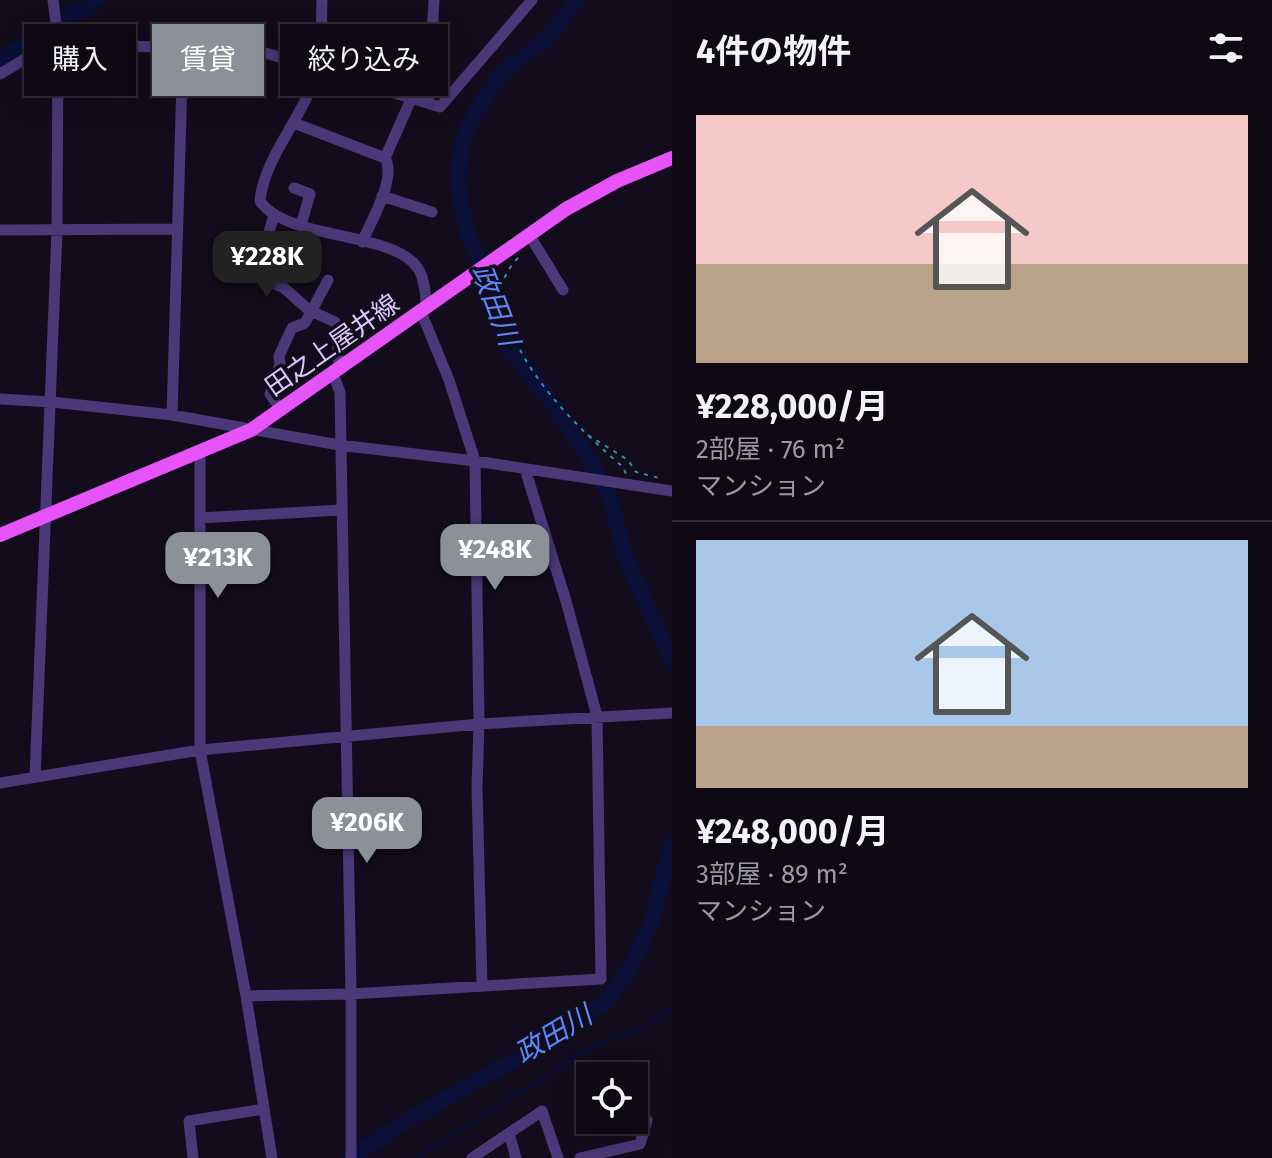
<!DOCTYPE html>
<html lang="ja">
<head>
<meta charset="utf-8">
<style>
  :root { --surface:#0e0915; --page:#1c1722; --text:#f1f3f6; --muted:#9b9aa0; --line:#2e2a34; --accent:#8c9099 }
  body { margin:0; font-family:"Fira Sans","Noto Sans JP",sans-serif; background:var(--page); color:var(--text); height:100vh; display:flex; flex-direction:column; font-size:30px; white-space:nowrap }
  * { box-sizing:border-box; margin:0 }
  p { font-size:26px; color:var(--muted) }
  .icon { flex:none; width:44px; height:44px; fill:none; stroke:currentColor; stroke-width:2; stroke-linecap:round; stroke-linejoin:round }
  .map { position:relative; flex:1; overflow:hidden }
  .drawer { display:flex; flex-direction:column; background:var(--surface); width:600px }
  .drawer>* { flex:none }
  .guide { position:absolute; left:24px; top:24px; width:528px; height:72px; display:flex; gap:16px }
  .controls { position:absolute; left:576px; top:1062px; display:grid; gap:16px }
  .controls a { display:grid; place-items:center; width:72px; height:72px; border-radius:0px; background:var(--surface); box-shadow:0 8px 32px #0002,0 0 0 2px var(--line); font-size:40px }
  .price { position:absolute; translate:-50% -68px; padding:0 18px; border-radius:16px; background:var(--accent); color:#fff; font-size:26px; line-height:52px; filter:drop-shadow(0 2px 4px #0008) }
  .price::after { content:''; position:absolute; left:50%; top:48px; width:24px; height:18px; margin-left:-12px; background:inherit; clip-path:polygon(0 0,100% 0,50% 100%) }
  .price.active { background:#222; color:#fff }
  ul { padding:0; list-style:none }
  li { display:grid; align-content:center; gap:16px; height:424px; padding:0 24px }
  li+li { border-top:2px solid var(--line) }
  li span { display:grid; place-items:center; height:248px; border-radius:0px; color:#555 }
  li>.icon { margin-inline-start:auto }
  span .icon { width:144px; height:144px; fill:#fffc; stroke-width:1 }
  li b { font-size:34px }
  h2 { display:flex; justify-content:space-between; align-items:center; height:96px; padding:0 24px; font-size:34px }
  .pill { padding:0 28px; border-radius:0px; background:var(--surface); box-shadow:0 8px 32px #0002,0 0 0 2px var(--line); font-size:28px; line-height:72px }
  .pill.active { background:var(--accent); color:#fff }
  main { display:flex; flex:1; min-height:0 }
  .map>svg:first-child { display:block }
</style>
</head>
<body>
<main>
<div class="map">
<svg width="672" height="1158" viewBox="0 0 672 1158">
  <rect width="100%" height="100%" fill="#130c1c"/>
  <path fill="#0a0f37" d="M90,0H107L94,14L66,26L0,68V50L52,20L70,4Z"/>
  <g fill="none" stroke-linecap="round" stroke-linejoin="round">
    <path stroke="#0a0f37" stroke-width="3" d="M416,1158L592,1047L645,1026L672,1009"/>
    <path stroke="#0a0f37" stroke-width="16" d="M576,0L548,39L508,68L497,80L474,115L463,141L458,173L460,203L468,234L490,285L501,330L508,347L549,398L590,460L609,496L625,555L672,662
      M351,1158L406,1121L536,1048L605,1003L632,965L652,921L672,843"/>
    <path stroke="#3191a9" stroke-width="2" stroke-dasharray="4 6" stroke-linecap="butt" d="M518,258C511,265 505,275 502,284C500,290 502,297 503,303C515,367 575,426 623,467L626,474
      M588,435L628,460L636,472L659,478"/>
    <path stroke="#4b3879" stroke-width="11" d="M322,0C321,22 323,47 317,69C306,115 264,156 260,201C286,240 391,231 417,267C425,278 425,294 427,308
      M58,44L256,50L440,107L532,0
      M0,74L58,39
      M428,103L434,0
      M294,123L385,158
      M294,188L310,194L301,225
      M382,196L432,212
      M274,215L256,276L284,288L309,310L335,322L337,325L338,358L341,369
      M0,230L176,229
      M530,236L563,290
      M362,242C371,222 397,177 385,158L412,97
      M421,312L449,380L475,461L479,724L477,788L482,985
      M333,374L340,392L351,994V1158
      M0,399L52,402L172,415L339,445L475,461L672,491
      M281,410L270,394L280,364L279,356L292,328L305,323L328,280
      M172,415L183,49
      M200,451V750L246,996L272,1158
      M200,518L341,510
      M35,777L57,231L58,39L53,0
      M0,783L200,750L479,724L672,713
      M246,996L351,994L601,979L597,716L566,601L525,469
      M509,1133L516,1158
      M193,1158L189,1121L264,1109
      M472,1158L542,1111L558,1158
      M580,1158L640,1144L647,1120"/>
    <path stroke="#e553f9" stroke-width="14" d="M0,535L251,430L566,209L617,181L672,158"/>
  </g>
  <g text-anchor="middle" stroke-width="7" stroke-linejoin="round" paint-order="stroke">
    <g font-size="26" fill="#dcc8fd" stroke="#130c1c">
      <text transform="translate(332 345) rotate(-35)" y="9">田之上屋井線</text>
    </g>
    <g font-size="28" font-style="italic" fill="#5a87f9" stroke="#130c1c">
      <text transform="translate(496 305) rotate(69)" y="10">政田川</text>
      <text transform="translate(553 1034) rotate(-31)" y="10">政田川</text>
    </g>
  </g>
</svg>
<div class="controls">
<a><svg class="icon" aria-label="locate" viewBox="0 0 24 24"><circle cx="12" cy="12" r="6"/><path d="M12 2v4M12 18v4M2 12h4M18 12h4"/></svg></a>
</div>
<b class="price active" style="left:267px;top:299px">¥228K</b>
<b class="price" style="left:495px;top:592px">¥248K</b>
<b class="price" style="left:218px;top:600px">¥213K</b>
<b class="price" style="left:367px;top:865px">¥206K</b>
<div class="guide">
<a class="pill">購入</a>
<a class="pill active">賃貸</a>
<a class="pill">絞り込み</a>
</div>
</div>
<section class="drawer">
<h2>4件の物件<svg class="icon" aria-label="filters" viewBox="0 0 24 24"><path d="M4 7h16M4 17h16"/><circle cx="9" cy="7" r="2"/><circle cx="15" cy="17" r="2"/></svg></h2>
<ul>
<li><span style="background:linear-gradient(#f6c9c9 60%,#b9a48a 0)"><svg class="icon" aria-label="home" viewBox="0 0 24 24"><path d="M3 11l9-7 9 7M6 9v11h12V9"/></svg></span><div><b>¥228,000/月</b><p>2部屋 · 76 m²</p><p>マンション</p></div></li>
<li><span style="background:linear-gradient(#a9c7e8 75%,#b9a48a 0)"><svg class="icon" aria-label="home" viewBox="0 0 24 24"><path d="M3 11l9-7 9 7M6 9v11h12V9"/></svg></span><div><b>¥248,000/月</b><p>3部屋 · 89 m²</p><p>マンション</p></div></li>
</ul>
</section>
</main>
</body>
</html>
